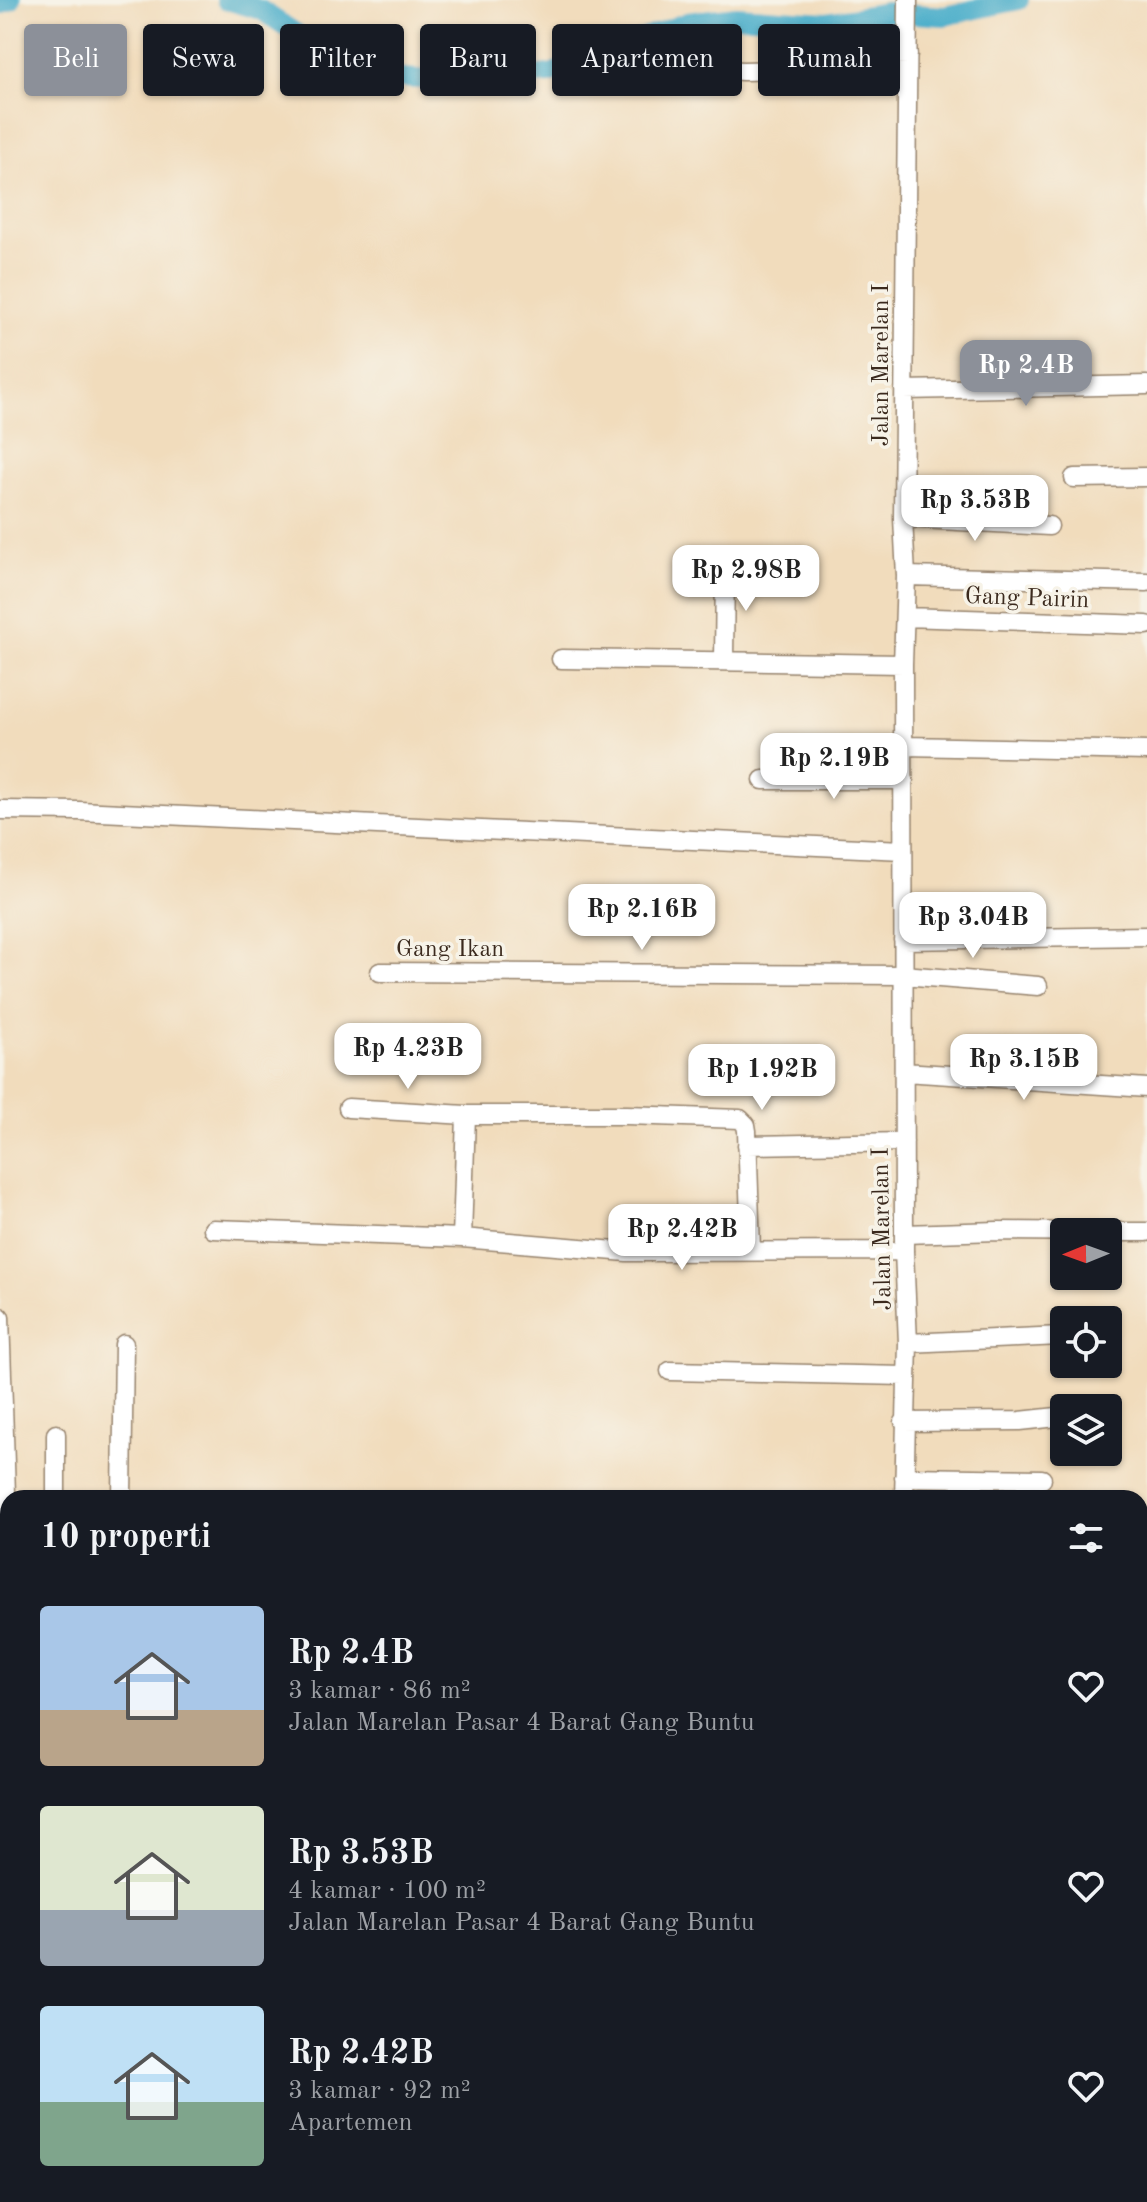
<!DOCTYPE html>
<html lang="id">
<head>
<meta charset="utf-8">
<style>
  :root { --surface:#171b24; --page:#242831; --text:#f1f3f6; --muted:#9ea1a6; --accent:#8c9099 }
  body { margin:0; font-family:"Old Standard TT",serif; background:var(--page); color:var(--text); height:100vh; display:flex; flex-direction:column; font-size:30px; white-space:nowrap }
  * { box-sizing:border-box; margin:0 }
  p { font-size:26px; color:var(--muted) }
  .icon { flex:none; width:44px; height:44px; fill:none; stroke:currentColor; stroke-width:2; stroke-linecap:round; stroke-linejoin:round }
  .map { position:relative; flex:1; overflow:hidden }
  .sheet { position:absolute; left:0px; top:1490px; width:1148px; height:712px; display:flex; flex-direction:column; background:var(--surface); border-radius:24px 24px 0 0; box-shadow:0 2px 6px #0004 }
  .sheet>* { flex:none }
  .top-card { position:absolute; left:24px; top:24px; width:1100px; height:72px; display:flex; gap:16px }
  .needle { width:52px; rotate:269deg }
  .tools { position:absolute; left:1050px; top:1218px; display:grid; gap:16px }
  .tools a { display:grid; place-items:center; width:72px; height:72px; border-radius:8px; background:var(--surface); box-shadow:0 2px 6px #0004; font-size:40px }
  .price { position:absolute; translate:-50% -68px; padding:0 18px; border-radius:16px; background:#fff; color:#222; font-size:26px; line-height:52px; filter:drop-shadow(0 2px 4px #0008) }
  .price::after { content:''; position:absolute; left:50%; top:48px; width:24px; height:18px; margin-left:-12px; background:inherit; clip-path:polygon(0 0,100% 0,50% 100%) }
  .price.active { background:var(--accent); color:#fff }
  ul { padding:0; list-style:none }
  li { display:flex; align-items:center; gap:24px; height:200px; padding:0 40px }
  li span { display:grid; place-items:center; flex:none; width:224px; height:160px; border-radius:8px; color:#555 }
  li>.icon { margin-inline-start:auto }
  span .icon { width:96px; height:96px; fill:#fffc; stroke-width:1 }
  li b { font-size:34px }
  h2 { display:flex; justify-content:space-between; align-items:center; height:96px; padding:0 40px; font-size:34px }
  .pill { padding:0 28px; border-radius:8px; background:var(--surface); box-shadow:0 2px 6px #0004; font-size:28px; line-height:72px }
  .pill.active { background:var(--accent); color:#fff }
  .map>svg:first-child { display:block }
</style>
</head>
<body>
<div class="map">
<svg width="1147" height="2202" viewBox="0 0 1147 2202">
  <rect width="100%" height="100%" fill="#f7f3e8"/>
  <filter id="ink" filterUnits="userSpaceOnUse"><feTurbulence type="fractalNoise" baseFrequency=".0125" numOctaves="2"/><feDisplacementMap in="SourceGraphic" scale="16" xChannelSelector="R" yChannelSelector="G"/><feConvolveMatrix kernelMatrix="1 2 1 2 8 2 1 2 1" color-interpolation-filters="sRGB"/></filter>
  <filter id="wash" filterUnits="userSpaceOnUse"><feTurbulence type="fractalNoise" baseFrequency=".006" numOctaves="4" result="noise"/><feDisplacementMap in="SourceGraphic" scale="32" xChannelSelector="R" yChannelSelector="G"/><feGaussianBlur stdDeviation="1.8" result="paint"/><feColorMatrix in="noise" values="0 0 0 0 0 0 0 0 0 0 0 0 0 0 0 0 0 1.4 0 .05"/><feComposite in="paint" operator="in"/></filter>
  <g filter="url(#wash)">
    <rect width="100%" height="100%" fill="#f1dcbc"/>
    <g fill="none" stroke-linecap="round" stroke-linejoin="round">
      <path stroke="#4baeca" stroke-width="20" d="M226,0L261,10L324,52L370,76L466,82L550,74L687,22L737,16L826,22L886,12L944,16L1019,0
        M0,5L11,0"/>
    </g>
  </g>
  <g filter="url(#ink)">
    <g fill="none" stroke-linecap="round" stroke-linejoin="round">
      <g stroke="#96836d" stroke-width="21">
        <path id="street" d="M658,66L743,71L784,70L817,65L845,54L908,55
          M904,390L1147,385
          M1074,478L1147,477
          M903,518L1049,526
          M906,576L1147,582
          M905,617L1147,625
          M561,659L903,664
          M724,661L725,564
          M905,746L1147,751
          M763,780H904
          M0,810L79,811L903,850
          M903,940L1147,936
          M380,972L903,975L1038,986
          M904,1072L1147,1088
          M348,1108L466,1115
          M747,1145L904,1142
          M213,1229L462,1238L627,1252L904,1251
          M1108,1232H1147
          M904,1234L997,1231L1106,1232
          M462,1238L466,1115H627L740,1119L746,1125L747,1131L751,1251
          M0,1317L8,1552
          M908,1343L1061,1336
          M670,1371L905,1376
          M904,1422L1020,1421L1057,1417
          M56,1434V1498
          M904,1477L1042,1479
          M122,1498L124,1344
          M904,1498L908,1343L904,1251L903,664L906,576L903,518L908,0
          M1140,1546H1147
          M0,1666L8,1665
          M1140,1692L1147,1693
          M0,1790H8
          M1140,1905H1147
          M0,1930H8
          M1140,2052H1147
          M0,2055L8,2056
          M1140,2135H1147
          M903,2202V2194"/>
      </g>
      <use href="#street" stroke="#fff" stroke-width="18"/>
    </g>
  </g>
  <g text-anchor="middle" stroke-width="7" stroke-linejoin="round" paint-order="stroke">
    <g font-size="24" fill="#3b2a1e" stroke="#f7f3e8">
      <text transform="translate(880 365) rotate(-90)" y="8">Jalan Marelan I</text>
      <text transform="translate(1027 597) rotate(2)" y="8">Gang Pairin</text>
      <text x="450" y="956">Gang Ikan</text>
      <text transform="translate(881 1229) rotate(-91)" y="8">Jalan Marelan I</text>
    </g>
  </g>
</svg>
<div class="tools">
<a><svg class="needle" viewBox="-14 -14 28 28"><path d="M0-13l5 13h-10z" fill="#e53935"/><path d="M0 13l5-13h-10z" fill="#9ea1a6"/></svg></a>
<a><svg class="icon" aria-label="locate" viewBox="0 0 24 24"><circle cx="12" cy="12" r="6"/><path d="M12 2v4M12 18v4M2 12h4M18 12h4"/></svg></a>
<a><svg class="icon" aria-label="layers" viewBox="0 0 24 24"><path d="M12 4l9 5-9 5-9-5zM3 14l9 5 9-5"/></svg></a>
</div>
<b class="price active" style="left:1026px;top:408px">Rp 2.4B</b>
<b class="price" style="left:975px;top:543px">Rp 3.53B</b>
<b class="price" style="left:746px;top:613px">Rp 2.98B</b>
<b class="price" style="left:834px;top:801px">Rp 2.19B</b>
<b class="price" style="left:642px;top:952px">Rp 2.16B</b>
<b class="price" style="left:973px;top:960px">Rp 3.04B</b>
<b class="price" style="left:408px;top:1091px">Rp 4.23B</b>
<b class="price" style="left:1024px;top:1102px">Rp 3.15B</b>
<b class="price" style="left:762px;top:1112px">Rp 1.92B</b>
<b class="price" style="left:682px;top:1272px">Rp 2.42B</b>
<div class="top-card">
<a class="pill active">Beli</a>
<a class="pill">Sewa</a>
<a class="pill">Filter</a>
<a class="pill">Baru</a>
<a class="pill">Apartemen</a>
<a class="pill">Rumah</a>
</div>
<section class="sheet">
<h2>10 properti<svg class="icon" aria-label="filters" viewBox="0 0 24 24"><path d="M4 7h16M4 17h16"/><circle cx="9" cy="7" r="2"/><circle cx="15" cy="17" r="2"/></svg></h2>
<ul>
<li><span style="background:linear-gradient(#a9c7e8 65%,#b9a48a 0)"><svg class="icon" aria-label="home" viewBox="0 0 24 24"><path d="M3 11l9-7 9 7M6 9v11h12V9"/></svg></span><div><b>Rp 2.4B</b><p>3 kamar · 86 m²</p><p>Jalan Marelan Pasar 4 Barat Gang Buntu</p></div><svg class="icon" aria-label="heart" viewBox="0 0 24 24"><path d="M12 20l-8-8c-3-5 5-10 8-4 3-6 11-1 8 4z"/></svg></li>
<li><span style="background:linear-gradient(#dfe7d0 65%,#9aa5b1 0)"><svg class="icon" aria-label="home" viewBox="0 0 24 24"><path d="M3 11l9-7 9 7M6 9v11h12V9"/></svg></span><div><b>Rp 3.53B</b><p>4 kamar · 100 m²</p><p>Jalan Marelan Pasar 4 Barat Gang Buntu</p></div><svg class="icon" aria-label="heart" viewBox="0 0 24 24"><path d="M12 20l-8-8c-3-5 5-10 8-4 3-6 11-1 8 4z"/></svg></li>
<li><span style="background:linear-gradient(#bfe0f5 60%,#7fa58c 0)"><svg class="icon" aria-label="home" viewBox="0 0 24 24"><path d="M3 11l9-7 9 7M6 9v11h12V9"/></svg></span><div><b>Rp 2.42B</b><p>3 kamar · 92 m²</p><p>Apartemen</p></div><svg class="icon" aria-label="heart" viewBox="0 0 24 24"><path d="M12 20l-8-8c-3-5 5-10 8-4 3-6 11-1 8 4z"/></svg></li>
</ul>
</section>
</div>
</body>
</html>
